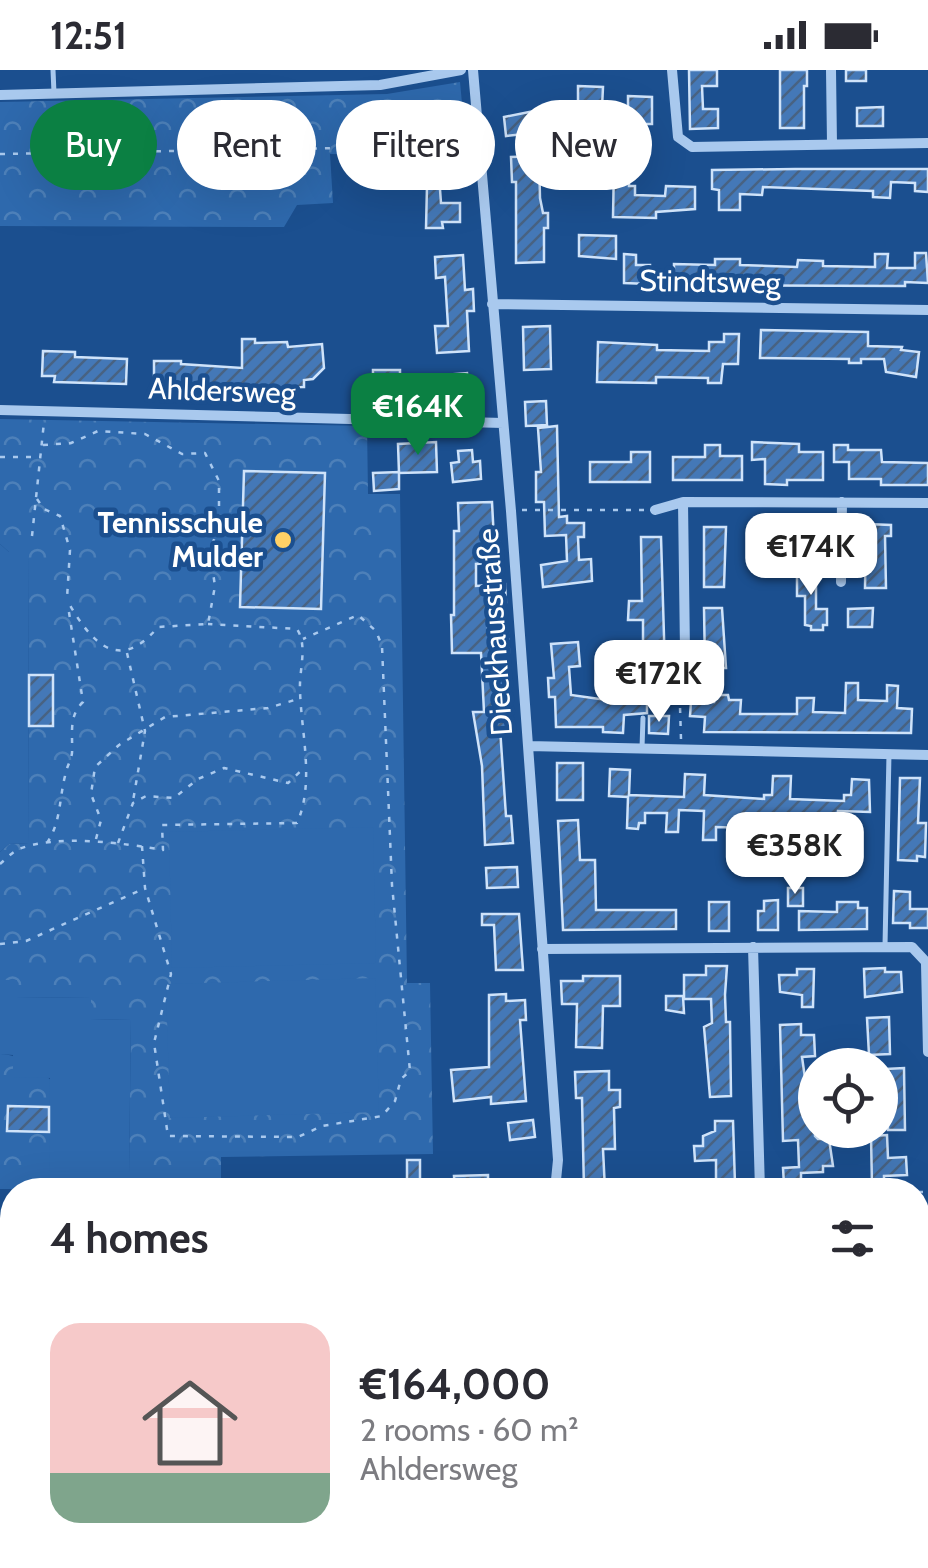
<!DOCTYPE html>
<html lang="en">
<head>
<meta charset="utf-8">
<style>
  :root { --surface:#fff; --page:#f2f2f3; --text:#2b2b33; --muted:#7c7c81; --line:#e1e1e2; --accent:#0b8043 }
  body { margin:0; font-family:Cabin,sans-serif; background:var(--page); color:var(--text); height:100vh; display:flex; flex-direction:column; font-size:38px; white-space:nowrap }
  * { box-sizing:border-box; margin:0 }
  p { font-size:32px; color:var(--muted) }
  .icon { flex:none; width:55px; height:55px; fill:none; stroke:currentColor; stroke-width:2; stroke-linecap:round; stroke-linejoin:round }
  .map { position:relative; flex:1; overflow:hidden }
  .drawer { position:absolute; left:0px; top:1108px; width:930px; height:392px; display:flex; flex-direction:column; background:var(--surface); border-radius:40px 40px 0 0; box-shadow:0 10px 40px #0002 }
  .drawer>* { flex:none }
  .hud { position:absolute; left:30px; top:30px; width:870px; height:90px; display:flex; gap:20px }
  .buttons { position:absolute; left:798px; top:978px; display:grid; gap:20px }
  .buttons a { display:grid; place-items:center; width:100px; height:100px; border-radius:50%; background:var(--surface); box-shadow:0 10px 40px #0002; font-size:50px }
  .price { position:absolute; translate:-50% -85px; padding:0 22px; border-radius:20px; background:#fff; color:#222; font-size:32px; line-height:65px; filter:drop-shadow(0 2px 5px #0008) }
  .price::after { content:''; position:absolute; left:50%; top:60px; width:30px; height:22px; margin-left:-15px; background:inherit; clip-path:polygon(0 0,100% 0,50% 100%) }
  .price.active { background:var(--accent); color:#fff }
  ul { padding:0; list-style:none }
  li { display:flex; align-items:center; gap:30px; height:250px; padding:0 50px }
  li+li { border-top:2px solid var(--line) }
  li span { display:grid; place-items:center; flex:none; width:280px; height:200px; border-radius:30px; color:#555 }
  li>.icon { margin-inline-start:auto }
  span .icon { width:120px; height:120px; fill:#fffc; stroke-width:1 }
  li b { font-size:42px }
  h2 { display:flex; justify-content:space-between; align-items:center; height:120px; padding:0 50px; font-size:42px }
  .tag { padding:0 35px; border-radius:45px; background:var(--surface); box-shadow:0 10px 40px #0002; font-size:35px; line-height:90px }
  .tag.active { background:var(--accent); color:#fff }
  .status { display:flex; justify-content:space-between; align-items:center; height:70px; padding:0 50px; background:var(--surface); direction:ltr }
  .status svg { height:28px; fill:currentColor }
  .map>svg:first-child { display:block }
</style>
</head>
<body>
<div class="status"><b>12:51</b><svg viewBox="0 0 49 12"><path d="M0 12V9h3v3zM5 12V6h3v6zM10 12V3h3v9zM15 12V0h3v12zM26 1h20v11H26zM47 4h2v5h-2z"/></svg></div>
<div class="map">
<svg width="928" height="1498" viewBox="0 0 928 1498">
  <defs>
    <pattern id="forest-crowns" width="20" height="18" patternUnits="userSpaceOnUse" patternTransform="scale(2.5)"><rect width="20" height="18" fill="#2e69ad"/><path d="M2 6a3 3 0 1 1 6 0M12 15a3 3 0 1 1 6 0" fill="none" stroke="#4d80b9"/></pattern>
    <pattern id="building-hatch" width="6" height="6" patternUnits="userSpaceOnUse" patternTransform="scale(2.5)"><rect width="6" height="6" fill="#4478b7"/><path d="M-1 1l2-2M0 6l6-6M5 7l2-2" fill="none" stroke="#486282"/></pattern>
  </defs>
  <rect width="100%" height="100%" fill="#1b4f8f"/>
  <path fill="url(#forest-crowns)" d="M460,12L467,87L330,84L333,133L297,135L284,157L0,156V32L387,24Z
    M0,349L367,356L368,424H400L407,913H430L433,1084L221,1087V1120L0,1119V984C47,985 100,1068 129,1102L131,950L91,949L90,928L16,927V910H0V782L9,774L29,773L28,483L9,482L0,474Z
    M710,1488H833L834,1498H711Z"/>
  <path fill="#2e69ad" d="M0,474L9,482H28L29,773L9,774L0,782Z
    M373,757L376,893L172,898L169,762Z
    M375,908L379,1042L170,1048L166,914Z
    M0,910H17V927L91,928V949L131,950L129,1102L49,1101L50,1008L13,1007V985L0,984Z"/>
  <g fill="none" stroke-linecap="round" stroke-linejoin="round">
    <path stroke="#9cc4f0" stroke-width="4" d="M918,1219H928"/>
  </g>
  <path fill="url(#building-hatch)" stroke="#cfe3fa" stroke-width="2.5" d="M689,0H717V16H702L703,39H718V58L690,59Z
    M780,0H807V16H804V58H780Z
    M846,0H866V11H846Z
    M578,16L603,17L602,38L578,37Z
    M628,26L652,27V54H628Z
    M883,37V56H857V38Z
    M549,38L552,61L506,66L504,47Z
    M539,86L540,128L543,143H548V158H544V192L516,193V112H512L511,87Z
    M438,92L441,133H460V152H442L443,158H426L427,116L413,117L412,93Z
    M614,96H629V116H635V125L665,126L666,116L695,117V139L656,142V148L613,147Z
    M795,99H928V122L915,121V113L891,112L890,128L873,127V121L763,117L762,125L740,124V140H719V120L712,119V100Z
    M579,165L616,166V189L579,186Z
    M915,183H926L928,213L905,212V216L674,215V194L715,195V189H740V195L797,197L798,190L823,191V196L875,197V184H888L887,198H915Z
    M624,184L636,185V195H650L649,214L624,213Z
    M463,185L465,220L473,219L474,241H467L469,281L437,283L435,256H448L445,207L436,208L435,187Z
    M550,256L551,299L524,300L523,257Z
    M761,260L868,262V276L902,277L901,280L919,282L916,307L886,302L884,289H861V293H849V289L760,288Z
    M724,264H739L738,294H723L721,313H708V308L656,307V313L597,312L598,272L657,275V280L709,281V272H724Z
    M242,269H255V273L287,272L288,277L322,274L324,298L313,309L304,310V317L220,318L219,320L154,317V291H181V294L242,298Z
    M43,281L75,282V287L127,289L126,314L54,312L55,306H42Z
    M373,300H400V323H373Z
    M467,303L469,330L423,334L420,307Z
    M546,331L547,355L526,356L525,332Z
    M557,356L559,447L567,446V453H584V467H578L579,490L591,489L592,511L543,517L541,495L567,491L566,465L545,466L544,432H536V402H541L538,358Z
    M436,372L437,402L399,403L398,374Z
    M752,372L799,374V382H823V410H787V415L765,414V389L752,390Z
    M705,375H720V386H742V410H673V387H705Z
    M834,375H848V380H881L882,392L928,393V415H881V409H849V392H834Z
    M472,380L473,392L480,391L481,409L453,412L451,393L459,392L458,381Z
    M631,382H650V412H590V392H631Z
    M244,401L325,403L321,539L240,537Z
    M399,402V419L374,421L373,403Z
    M492,432L494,470H499L500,492L476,494V516L505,514L506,532L488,533V564H508L509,582H504L507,658H500L506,746H511L513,773L485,775L482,696L473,642H484L481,583H452L451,545H454V461H459L458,433Z
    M866,454L891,455V466H885L886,518H865Z
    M789,455H814V472H797V483H781V462H789Z
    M704,457H726L724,517H704Z
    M641,467H661L665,599H643V550H628L629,531H642Z
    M797,496H816V539H827V555H823V560H811V556L805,555V526H797Z
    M704,538H722L726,598H705Z
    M873,538L872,557H848V539Z
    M578,572L580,596L569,597L571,625L614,631V607H625L624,629H647V643L624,645L623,663L603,662V657H556L555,627H549L548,608H554L551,574Z
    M29,605H53V656H29Z
    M846,613H858V630L887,631V615L898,616L897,638L912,639L911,663L704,662L705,647L690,646L691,632H714V625H728L729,630H741L740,644H797V628H814L813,642L845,643Z
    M649,646H669L668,664L649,663Z
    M557,693H583V730H557Z
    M610,699L630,700L629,725L684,727L685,704L705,705L704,725L764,729V725H772L773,706H791L790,729L844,731V725H851L852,709L869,710L870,742L838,741L837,750L749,744L748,758L716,757V770H703L704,741L679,740L678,762H666L667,743H645V753H639L638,759L627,758L628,727L609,726Z
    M900,708H920L918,753H926L925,787L917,786V791L898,790Z
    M578,750L580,790H595L596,840H676V859L563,860L558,751Z
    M517,797L518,817L487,818L486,798Z
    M788,818H803V836H788Z
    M894,821L910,822V839H928V858H910V853H893Z
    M778,830V860H758V841H764V831Z
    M709,832H729V861H709Z
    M837,832H858V838H867V859L799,860V841L837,842Z
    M482,844H519L523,900H496L494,855H482Z
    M706,896H727L725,925L726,952H730L731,1026L710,1027L704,957L712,953L711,929H684V905H706Z
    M885,898V902H901L902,922L865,927L864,899Z
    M797,899H814L813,937H802V925L780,922L779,905H797Z
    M583,906H620V936H603L602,978L576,977L577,934H562L561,911H583Z
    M506,924V931L525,930L526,950H520L526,1031L491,1034V1027L454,1031L451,1000L489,997V925Z
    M666,926H683L684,943L666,940Z
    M889,947L890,984L869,985L867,948Z
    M801,954V965H814L815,986L802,987L806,1015L815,1014V1066L818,1069H829L833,1096H823V1102L801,1103V1114L784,1115L783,1098L799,1097L798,1070L783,1071L780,955Z
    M904,998L905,1060H888L887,1028L880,1029V1008H886V999Z
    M609,1001V1020H620V1037L614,1038L615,1079H603L605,1120H584L582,1028H576L575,1002Z
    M8,1036L49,1037V1062L7,1061Z
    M533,1050L535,1067L510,1070L508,1053Z
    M715,1051H733L735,1114L716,1115V1090L695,1091L694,1076H703V1066L715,1061Z
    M887,1065L888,1088L906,1087L907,1105L884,1106V1116H872L871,1066Z
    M407,1090H420V1120H407Z
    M488,1105V1109L517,1110V1120H455L454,1106Z
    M928,1386V1406L918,1407V1387Z
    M310,1488H335L336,1498H311Z
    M376,1488H401L402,1498H378Z
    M554,1488H578L579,1498H556Z
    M620,1488H644L645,1498H621Z
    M850,1488H877L878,1498H851Z"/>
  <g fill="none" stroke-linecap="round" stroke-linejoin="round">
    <path stroke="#a9c9ee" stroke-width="2.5" stroke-dasharray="5 8" stroke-linecap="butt" d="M0,84L395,77L468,79
      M43,375L71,373L98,361L145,364L182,384L205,383L219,411V453L210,483L215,516L208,554L158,557C118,605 90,571 67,530
      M0,387H40
      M37,429L44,439L60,446L70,480L67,528
      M522,440H644
      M32,466L44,352
      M127,583L145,661L133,731
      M681,669L679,604L682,592
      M96,769L101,750L91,724L95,697L119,675L165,647L268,638L298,629
      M47,773C61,752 59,730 65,706C66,698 71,691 72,683C73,665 68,646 83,632L68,536
      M118,773L133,733L146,726L174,728L198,709L224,698L288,713L304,698
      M142,776L145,818L171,904L154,973L168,1066L298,1067L322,1056L382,1046L395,1031L401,1009L410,1001L392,815L382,576L376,561L358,545L303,569
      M0,794C6,789 12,782 19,779C58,764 123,773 163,780L162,755L297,753C315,713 301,662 300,620C299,600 308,576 297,559L208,554
      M0,874L26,871L143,819
      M918,1122H928
      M771,1498L773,1488"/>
    <path stroke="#a9c9ee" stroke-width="5" d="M53,0L54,23
      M642,678L643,648
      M885,876L889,684"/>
    <path stroke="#a9c9ee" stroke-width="10" d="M473,0L511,441L558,1090L555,1120
      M672,0L678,67L692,77L928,73
      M831,0L832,74
      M0,25L380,15L461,0
      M492,234L928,240
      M0,340L503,353
      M683,432L685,581
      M655,440L683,432L928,433
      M841,512L842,432
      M528,676L928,685
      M753,877L760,1120
      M542,879L912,877L928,894
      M926,894L928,982
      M0,1168H12
      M918,1289L928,1288
      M0,1316H12
      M918,1441L928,1440
      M354,1488L355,1498
      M601,1488L602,1498
      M136,1498L141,1488"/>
  </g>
  <circle fill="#ffd166" stroke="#1b4f8f" stroke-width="4" cx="283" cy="470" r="10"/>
  <g text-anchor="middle" stroke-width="9" stroke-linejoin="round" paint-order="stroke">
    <g font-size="30" fill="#fff" stroke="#1b4f8f">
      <text transform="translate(710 212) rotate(1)" y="10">Stindtsweg</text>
      <text transform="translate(222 321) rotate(2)" y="10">Ahldersweg</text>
      <text transform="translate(495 562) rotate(-94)" y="10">Dieckhausstraße</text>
    </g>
    <g font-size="30" font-weight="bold" fill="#fff" stroke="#1b4f8f" text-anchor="end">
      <text x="263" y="463">Tennisschule<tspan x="263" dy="34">Mulder</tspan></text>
    </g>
  </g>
</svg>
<div class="buttons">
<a><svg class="icon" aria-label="locate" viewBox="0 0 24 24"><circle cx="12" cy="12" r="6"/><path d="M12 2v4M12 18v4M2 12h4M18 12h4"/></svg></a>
</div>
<b class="price active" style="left:418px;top:388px">€164K</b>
<b class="price" style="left:811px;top:528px">€174K</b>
<b class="price" style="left:659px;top:655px">€172K</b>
<b class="price" style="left:795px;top:827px">€358K</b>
<div class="hud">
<a class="tag active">Buy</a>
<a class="tag">Rent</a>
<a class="tag">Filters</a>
<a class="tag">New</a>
</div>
<section class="drawer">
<h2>4 homes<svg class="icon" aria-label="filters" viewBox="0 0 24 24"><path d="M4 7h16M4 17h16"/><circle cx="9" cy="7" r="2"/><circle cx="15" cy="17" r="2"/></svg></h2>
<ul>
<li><span style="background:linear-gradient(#f6c9c9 75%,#7fa58c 0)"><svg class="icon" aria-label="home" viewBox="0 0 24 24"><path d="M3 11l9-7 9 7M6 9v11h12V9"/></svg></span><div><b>€164,000</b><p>2 rooms · 60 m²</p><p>Ahldersweg</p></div></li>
</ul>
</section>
</div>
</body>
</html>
